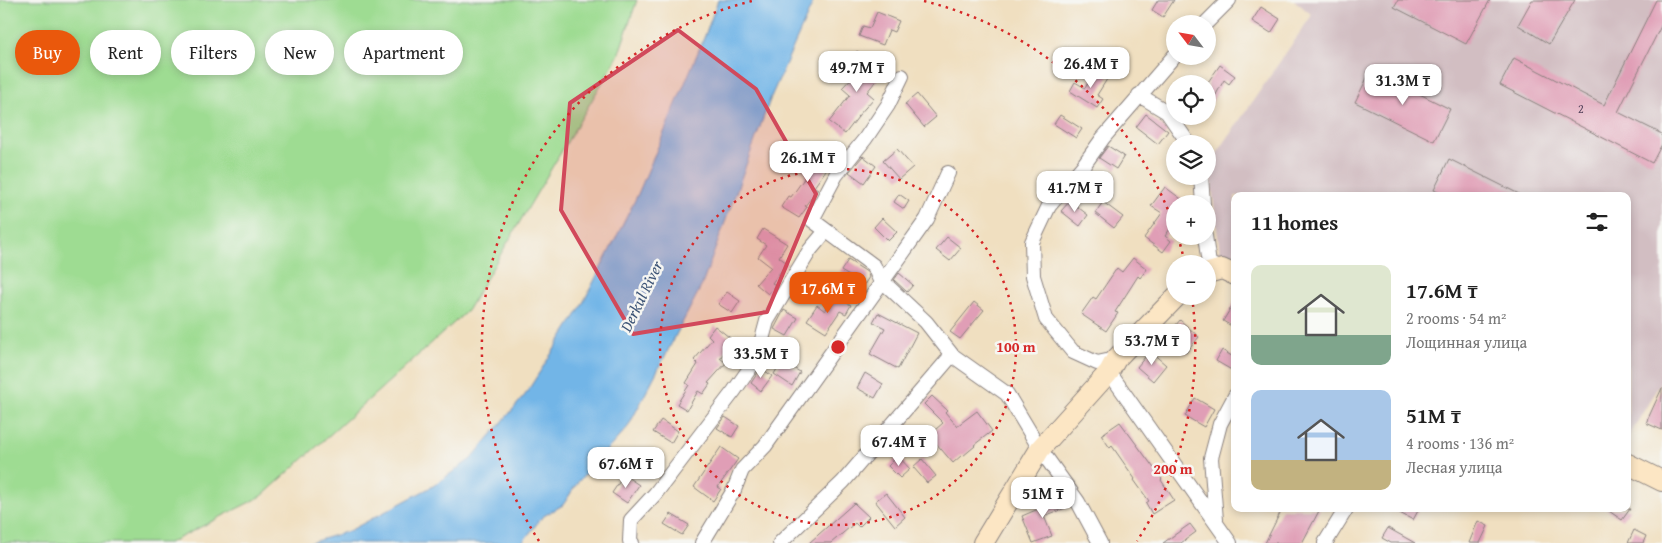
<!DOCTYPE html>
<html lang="en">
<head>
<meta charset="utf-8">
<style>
  :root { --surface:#fff; --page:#f2f2f2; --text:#222; --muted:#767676; --accent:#ea580c }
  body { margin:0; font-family:"Gentium Book Plus",serif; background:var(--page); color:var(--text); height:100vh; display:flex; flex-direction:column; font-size:19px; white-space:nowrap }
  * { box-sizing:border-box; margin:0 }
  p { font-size:16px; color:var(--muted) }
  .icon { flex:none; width:28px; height:28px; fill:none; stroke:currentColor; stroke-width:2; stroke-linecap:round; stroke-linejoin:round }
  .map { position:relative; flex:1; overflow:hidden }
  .sheet { position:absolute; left:1231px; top:192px; width:400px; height:320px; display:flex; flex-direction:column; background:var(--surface); border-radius:10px; box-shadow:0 2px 8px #0003 }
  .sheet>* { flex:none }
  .guide { position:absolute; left:15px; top:30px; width:475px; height:45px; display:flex; gap:10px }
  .needle { width:32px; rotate:301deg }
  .buttons { position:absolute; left:1166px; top:15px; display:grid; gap:10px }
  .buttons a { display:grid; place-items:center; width:50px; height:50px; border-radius:50%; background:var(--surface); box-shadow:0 2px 8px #0003; font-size:25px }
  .price { position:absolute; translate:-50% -42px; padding:0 11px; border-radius:10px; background:#fff; color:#222; font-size:16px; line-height:32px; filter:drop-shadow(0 1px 2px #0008) }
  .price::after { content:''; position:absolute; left:50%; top:30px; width:15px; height:11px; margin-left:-8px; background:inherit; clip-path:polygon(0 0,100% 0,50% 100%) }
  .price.on { background:var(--accent); color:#fff }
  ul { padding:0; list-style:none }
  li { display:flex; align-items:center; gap:15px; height:125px; padding:0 20px }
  li span { display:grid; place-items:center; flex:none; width:140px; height:100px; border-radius:10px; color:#555 }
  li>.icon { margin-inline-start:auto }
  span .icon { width:60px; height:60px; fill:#fffc; stroke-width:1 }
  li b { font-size:21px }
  h2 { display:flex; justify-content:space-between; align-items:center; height:60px; padding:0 20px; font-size:21px }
  .chip { padding:0 18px; border-radius:22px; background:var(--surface); box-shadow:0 2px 8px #0003; font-size:18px; line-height:45px }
  .chip.on { background:var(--accent); color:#fff }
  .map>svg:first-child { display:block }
</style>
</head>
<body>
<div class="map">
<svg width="1662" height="543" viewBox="0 0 1662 543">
  <rect width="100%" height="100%" fill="#f6f6f2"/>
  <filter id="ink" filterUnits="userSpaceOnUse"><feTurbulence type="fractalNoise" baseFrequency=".02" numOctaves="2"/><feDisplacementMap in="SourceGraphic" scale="10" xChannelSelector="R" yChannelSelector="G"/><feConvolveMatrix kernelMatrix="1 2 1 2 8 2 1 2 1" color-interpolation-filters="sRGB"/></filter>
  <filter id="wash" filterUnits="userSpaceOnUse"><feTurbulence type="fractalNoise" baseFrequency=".0096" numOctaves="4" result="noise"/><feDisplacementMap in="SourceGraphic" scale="20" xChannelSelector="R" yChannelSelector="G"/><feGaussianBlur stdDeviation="1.12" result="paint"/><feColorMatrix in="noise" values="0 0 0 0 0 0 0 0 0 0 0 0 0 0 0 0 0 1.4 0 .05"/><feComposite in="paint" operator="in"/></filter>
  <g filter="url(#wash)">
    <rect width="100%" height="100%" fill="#f0dfc0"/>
    <path fill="#d2bec2" d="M1294,0H1662V380L1628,438V196H1235V260L1220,253L1209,165L1312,15Z"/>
    <path fill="#9edc92" stroke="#607f66" d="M0,0H637L618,56L467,311L262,496L169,543H0Z"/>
    <path fill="#72b5e7" stroke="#4a6c91" d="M718,0H814L771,97L702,285L628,427L578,482L563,505L542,517L522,543H309L349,531L433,486L471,459L525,395L580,309L638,194L706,33Z"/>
    <g id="blocks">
      <path fill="#e09eb6" d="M1158,0H1174L1163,17L1152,10Z
        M1398,0H1490L1466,44L1394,7Z
        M1532,0H1575L1549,44L1518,25Z
        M1656,0H1662V24L1618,112L1662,134V144L1652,163L1500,85L1514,58L1604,105Z
        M1261,7L1280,19L1271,33L1252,21Z
        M877,12L899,21L894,32L889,30L883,45L859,36L863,26L870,28Z
        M857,51L883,72L867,92L874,98L857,117H858L845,134L829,122L850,95L842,88L860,69L850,60Z
        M1220,65L1235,76L1229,84L1224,80L1208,109V82Z
        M1097,69L1109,76L1097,95L1103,99L1097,108L1070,91L1075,82L1085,88Z
        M1371,70L1450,109L1434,141L1355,102Z
        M917,94L936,117L924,127L905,104Z
        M1146,114L1168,131L1158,144L1136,127Z
        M1060,115L1082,129L1076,138L1054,124Z
        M1108,146L1124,156L1116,169L1099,158Z
        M817,148L833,160L814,187L818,189L805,206L807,207L799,218L781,207L788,196L791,197L808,173L800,166L807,157L809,158Z
        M897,149L913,167L899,179L883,161Z
        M863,156L876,166L864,183L849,172Z
        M1449,159L1523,196H1446L1434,190Z
        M1165,187L1188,204H1175V222L1165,236L1171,241L1163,252L1144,238L1162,213L1151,206Z
        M899,194L909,201L904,209L894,202Z
        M1070,201L1088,215L1080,226L1061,211Z
        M1103,202L1123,217L1114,228L1095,213Z
        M882,218L897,232L888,241L874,227Z
        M763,229L787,244L779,257L787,263L772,283L775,285L768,294L756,284L771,267L758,257L766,245L757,239Z
        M947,237L961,248L950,261L936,250Z
        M1133,258L1147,269L1140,278L1138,276L1115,312L1118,313L1106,331L1081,314L1093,297L1096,299L1117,268L1122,272Z
        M848,260L867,272L869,277L864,285L841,271Z
        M899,273L913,285L907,292L894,280Z
        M727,292L740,301L732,313L718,304Z
        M833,296L851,305L846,314L840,311L826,332L807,320L817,305L825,311Z
        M1235,301V328L1223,321Z
        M974,302L984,310L960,339L950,332Z
        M784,310L798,318L787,336L774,329Z
        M878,313L917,333L898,369L870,354L885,328L873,322Z
        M1180,320L1199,337L1186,353L1167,336Z
        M715,326L734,341L720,358L726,363L708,383L710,384L703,394L698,391L687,410L677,404L689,385L686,383L698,364L694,360L712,339L708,335Z
        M1222,350L1235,358V372L1216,361Z
        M1150,351L1166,365L1153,381L1137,367Z
        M782,361L800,372L792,386L774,374Z
        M761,368L772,376L761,391L751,383Z
        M865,373L883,384L875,398L857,388Z
        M1662,388V430L1646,423Z
        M932,396L947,410L945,412L957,426L977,411L992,431L974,445L975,446L963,456L962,455L953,463L929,435L943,423L924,404Z
        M1195,398L1214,409L1204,427L1185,416Z
        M725,417L739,426L732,437L717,428Z
        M661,420L678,431L671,443L653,432Z
        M1120,422L1162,479L1161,480L1174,500L1152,514L1146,503L1149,501L1134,480L1135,479L1112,446L1110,448L1101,435Z
        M721,447L738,459L718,487L721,489L713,501L694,487Z
        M898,456L910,469L900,478L888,466Z
        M922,459L936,476L927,483L913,467Z
        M624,475L639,485L627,503L612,493Z
        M886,493L905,517L895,526L875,501Z
        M1063,495L1068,507L1044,516L1052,536L1033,543L1022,516L1043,507L1042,504Z
        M854,503L869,517L859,527L855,523L831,543H809Z
        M1282,509H1320L1302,543H1265Z
        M1392,509H1419L1413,520Z
        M1606,509H1630L1622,520Z
        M671,514L689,525L682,535L664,524Z
        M1478,521L1488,526L1480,543H1469Z
        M1190,524L1196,532L1181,543H1163Z
        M1388,528L1415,543H1391L1382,538Z
        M1634,530L1646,536L1643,543H1628Z"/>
    </g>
  </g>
  <g filter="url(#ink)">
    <use href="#blocks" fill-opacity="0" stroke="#89807e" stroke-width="1"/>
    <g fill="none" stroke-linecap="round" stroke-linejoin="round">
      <g stroke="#89807e" stroke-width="16">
        <path id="street" d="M1205,24L1229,0
          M902,76L888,105L865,139L836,175L812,220L874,266L879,278L926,322L952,355L1007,394L1040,449L1078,502L1100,543
          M1139,95L1167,112L1189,144
          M1201,176L1203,204
          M1205,236L1209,264L1222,269
          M1116,359L1097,363L1073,352L1046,319L1033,276L1032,242L1049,206L1083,166L1103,138L1175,55
          M1109,372L1230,543
          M1216,520L1211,458L1220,424L1235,396
          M632,543L630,541L631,520L655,494L734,391L757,358L767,321L810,250L826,231
          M702,543L734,490L742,470L765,446L927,219L948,173
          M780,543L843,482L952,355
          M1325,543L1346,509"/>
      </g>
      <g stroke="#89807e" stroke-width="22">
        <path id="secondary" d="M1208,273L1222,269L1235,275
          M1628,464L1662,481
          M983,543L1040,449L1109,372L1116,359L1177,296"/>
      </g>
      <use href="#street" stroke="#fff" stroke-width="14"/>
      <use href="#secondary" stroke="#fce6c4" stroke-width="20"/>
    </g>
  </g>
  <path fill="#d1495b" fill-opacity="0.2" stroke="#d1495b" stroke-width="4" stroke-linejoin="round" d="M678,30L756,89L816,194L767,312L633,334L561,210L570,103Z"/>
  <g fill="none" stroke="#d62828" stroke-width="2.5" stroke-dasharray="2.5 5">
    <circle cx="838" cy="347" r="178"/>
    <path d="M539 541A357 357 0 0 1 752 1M924 1A357 357 0 0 1 1175 228M1178 237A357 357 0 0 1 1185 264M1192 297A357 357 0 0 1 1137 541"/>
  </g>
  <g text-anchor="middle" stroke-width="5" stroke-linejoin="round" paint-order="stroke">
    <g font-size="12" fill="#52415a">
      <text x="1581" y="113">2</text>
    </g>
    <g font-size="16" font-style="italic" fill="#3e5577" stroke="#f6f6f2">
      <text transform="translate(641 296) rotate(-64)" y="6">Derkul River</text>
    </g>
  </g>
  <circle cx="838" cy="347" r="8" fill="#d62828" stroke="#f6f6f2" stroke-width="2.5"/>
  <g font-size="15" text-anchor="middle" font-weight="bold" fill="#d62828" stroke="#f6f6f2" stroke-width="5" stroke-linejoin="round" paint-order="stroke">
    <text x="1016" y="352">100 m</text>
    <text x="1173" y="474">200 m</text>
  </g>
</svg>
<div class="buttons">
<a><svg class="needle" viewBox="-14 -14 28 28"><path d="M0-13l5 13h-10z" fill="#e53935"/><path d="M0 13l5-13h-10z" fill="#767676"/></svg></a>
<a><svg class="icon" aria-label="locate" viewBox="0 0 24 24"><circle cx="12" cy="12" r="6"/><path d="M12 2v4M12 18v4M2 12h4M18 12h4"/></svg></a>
<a><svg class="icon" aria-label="layers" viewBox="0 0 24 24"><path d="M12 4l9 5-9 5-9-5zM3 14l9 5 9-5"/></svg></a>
<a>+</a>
<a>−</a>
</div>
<b class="price" style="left:1091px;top:89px">26.4M ₸</b>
<b class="price" style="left:857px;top:93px">49.7M ₸</b>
<b class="price" style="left:1403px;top:106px">31.3M ₸</b>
<b class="price" style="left:808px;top:183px">26.1M ₸</b>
<b class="price" style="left:1075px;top:213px">41.7M ₸</b>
<b class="price on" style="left:828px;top:314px">17.6M ₸</b>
<b class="price" style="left:1152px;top:366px">53.7M ₸</b>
<b class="price" style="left:761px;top:379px">33.5M ₸</b>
<b class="price" style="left:899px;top:467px">67.4M ₸</b>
<b class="price" style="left:626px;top:489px">67.6M ₸</b>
<b class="price" style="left:1043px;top:519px">51M ₸</b>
<div class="guide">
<a class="chip on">Buy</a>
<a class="chip">Rent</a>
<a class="chip">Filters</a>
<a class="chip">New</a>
<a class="chip">Apartment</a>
</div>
<section class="sheet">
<h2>11 homes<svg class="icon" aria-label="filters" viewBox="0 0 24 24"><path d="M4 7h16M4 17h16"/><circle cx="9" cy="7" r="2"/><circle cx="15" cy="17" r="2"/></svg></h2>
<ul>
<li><span style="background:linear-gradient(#dfe7d0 70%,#7fa58c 0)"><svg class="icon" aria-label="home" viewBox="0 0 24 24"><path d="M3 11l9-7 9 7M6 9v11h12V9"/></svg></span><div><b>17.6M ₸</b><p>2 rooms · 54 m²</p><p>Лощинная улица</p></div></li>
<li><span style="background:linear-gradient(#a9c7e8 70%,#c2b280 0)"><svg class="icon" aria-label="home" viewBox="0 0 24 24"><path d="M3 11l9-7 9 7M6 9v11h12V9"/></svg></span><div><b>51M ₸</b><p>4 rooms · 136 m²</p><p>Лесная улица</p></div></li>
</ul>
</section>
</div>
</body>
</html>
